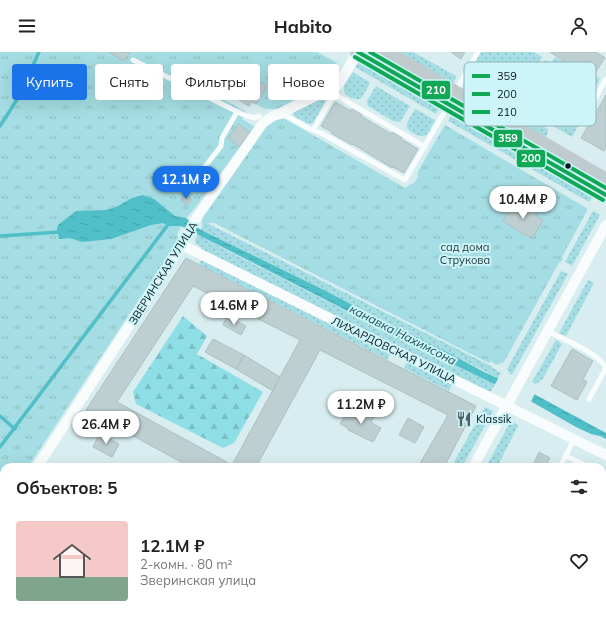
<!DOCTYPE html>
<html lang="ru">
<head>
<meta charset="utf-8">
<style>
  :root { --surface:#fff; --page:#f2f2f2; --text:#222; --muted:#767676; --line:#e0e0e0; --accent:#1a73e8 }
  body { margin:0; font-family:Mulish,sans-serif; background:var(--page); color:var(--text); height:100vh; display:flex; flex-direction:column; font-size:15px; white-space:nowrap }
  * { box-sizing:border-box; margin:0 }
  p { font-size:13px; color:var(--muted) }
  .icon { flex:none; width:22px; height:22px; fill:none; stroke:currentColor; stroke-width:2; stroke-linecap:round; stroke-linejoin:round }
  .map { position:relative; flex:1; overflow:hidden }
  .panel { position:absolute; left:0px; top:411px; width:606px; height:156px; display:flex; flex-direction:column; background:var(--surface); border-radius:12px 12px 0 0; box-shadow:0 4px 16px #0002 }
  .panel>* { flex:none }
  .guide { position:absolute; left:12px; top:12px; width:400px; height:36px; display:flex; gap:8px }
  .price { position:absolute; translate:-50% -34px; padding:0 9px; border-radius:14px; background:#fff; color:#222; font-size:13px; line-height:26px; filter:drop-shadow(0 1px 2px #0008) }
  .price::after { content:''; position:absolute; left:50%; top:24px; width:12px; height:9px; margin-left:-6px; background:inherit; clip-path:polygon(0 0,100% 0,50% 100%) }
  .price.on { background:var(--accent); color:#fff }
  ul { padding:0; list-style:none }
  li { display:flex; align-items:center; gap:12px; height:100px; padding:0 16px }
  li+li { border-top:1px solid var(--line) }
  li span { display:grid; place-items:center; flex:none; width:112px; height:80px; border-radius:4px; color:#555 }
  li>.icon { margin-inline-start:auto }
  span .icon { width:48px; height:48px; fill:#fffc; stroke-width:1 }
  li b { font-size:17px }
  h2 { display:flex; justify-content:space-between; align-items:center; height:48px; padding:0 16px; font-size:17px }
  .chip { padding:0 14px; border-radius:4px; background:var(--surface); box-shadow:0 4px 16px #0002; font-size:14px; line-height:36px }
  .chip.on { background:var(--accent); color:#fff }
  header { display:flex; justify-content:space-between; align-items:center; height:52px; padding:0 16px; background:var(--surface); font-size:18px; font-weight:700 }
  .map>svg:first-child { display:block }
</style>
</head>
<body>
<header><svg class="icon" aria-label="menu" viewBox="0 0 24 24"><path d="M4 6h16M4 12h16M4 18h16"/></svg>Habito<svg class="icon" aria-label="person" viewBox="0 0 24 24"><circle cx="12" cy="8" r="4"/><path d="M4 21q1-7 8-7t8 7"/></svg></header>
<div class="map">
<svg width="606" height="567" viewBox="0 0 606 567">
  <defs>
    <pattern id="grass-dots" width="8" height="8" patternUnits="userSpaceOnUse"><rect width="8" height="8" fill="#a4dde3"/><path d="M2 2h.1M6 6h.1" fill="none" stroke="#8cbdc2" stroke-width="1.8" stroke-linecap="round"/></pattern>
    <pattern id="forest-firs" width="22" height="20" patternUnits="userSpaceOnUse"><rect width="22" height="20" fill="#8edee6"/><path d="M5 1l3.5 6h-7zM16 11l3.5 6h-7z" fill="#79bec5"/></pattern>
    <pattern id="park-tufts" width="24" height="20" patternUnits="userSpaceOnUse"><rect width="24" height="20" fill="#a4dde3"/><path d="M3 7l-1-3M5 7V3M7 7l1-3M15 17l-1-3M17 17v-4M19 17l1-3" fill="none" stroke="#8cbdc2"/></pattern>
    <pattern id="water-ripples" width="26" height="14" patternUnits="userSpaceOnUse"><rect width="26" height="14" fill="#50bfc8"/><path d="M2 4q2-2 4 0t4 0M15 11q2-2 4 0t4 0" fill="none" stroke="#44a3ab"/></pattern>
  </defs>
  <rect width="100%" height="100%" fill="#d7edef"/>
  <path fill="url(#grass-dots)" d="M397,0H413L456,24V26L452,32Z
    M481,0H535V1L542,5L513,51L474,28L471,20L472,15Z
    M555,5L592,28L595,24L600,27L587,47H584L572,40L560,61L579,72L572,85L518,54L545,8L551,11Z
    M359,10L396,31L395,32L397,33V32L439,56L436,62L355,15Z
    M353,20L370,31L362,45L360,47C353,48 342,43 344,35C345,30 350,25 353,20Z
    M467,31L548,77V81L545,85L464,39V36Z
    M376,34L410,54L400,70L393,69L368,54L367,49Z
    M325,45L326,48L313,71L308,72L294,64V60Z
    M415,57L435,68C429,78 428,89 415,82C411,80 409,79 407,76V71Z
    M452,63L593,144L589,150L448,69Z
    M593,159L600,163L572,214L565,210Z
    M207,171L489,313L501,321L498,326L449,301L371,263L326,239L201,178L203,172Z
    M198,182L222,196L428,300L495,332L491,339H487L201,197L202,196L196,192L195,188Z
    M201,208L390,302L388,308L199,212Z
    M561,219L568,222L512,323L509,321L507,317Z
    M588,228L594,231L566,284L559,281Z
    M556,288L562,292L542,328L535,332L532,330Z
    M407,310L452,333L449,339L404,316Z
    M485,355L493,359L462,415H451Z
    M512,370L517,372L518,374L497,415H486L509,372Z"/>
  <path fill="url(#forest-firs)" d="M183,264L207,284L197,302L263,340L234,391L223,396L136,352L133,340Z"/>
  <path fill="url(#park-tufts)" d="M0,0H317L337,11L326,31L277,57H265L252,50L249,54L237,47L239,43L228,37L223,47L246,60L242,67L255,75L195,156L186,166L177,182L179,187L28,415H4V433L0,431Z
    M281,67H285L405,136L411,132L414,131L418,125L417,121L445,73L588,157L562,205L563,206L561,210L560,209L504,310L496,313L491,309L489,311L483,308L214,171H205L202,174V165L264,76L276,68Z
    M0,495L4,497V563H126L134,567H0Z"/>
  <path fill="url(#water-ripples)" d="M143,143L154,147L175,164L186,166L201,178L326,239L371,263L449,301L484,320L536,343L606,381V387L600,384L591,382L576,375L532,350L428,300L181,174H170L162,171L151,173L111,187L82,190L70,186L59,187L57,178L58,173L76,159L106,158L116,155L132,146Z"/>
  <path fill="#d7edef" d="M499,325L535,341L530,352L494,334Z"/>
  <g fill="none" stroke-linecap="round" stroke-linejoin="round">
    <path stroke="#50bfc8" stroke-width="3.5" d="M0,74L18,46L39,0
      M0,184L60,180
      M0,364L15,377
      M0,395L170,170"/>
  </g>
  <path fill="#becfd1" stroke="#aebfc1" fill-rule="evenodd" d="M109,0H130L124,9Z
    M451,0H465L461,7Z
    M550,0H596L605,6L591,27Z
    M238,21L252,28L254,26L267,34L256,52L252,50L249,54L237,47L239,43L229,37Z
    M606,43V95L604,99L581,86Z
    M335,50L351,59L352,57L362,63L361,64L391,82L392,80L402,86L401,87L418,97L404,121L393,115L392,116L353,92L352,93L331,81L332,80L321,74Z
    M239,72L250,81L239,95L228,86Z
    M183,143H185L192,148L187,153L181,148Z
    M513,151L520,155L522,151L538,160L536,164L543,168L533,186L527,183L526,184L503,169Z
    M186,206L476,354L444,415H418L448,363L320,298L256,415H190L86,358ZM193,234L300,288L232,413L117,350Z
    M227,264L246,274L241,283L223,273Z
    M213,287L244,303L236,317L205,300Z
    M572,297L593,309L583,327L587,330L577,348L551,334Z
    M244,303L280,325L273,339L236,317Z
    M348,358L356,362H358L360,358L374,365L371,369L372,371L381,376L373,390L348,378V376L340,372Z
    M408,366L424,375L415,391L399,383Z
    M100,381L119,392L112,405L93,395Z
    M539,400L550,406L545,415H542L534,411Z
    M602,427L606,429V479L602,477Z
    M0,524L4,526V542L0,550Z
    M46,563H75L72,567H44Z
    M242,563H316L323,567H250Z
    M426,563H468L465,567H429L425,565Z"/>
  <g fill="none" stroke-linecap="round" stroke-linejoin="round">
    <path stroke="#f9fcfd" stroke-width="5" d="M133,8L244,63L255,66L259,64
      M331,36L334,42L425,95
      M455,40L478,0
      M281,61L308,76L323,82L405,128L448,54
      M581,73L606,27
      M313,78L334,42
      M193,130L221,94L222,86L237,60
      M548,279C567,290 592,297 606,315
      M589,347L606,316
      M566,404L589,415
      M560,415L574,387
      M602,421L606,423
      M602,494L606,496
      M21,567L24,563
      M90,567L92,563
      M203,567L206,563"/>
    <path stroke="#f9fcfd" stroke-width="10" d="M182,193L606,403
      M37,415L182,193L195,168L263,71L273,64L281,61L338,33L358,0
      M473,415L606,173
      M0,471L4,465
      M0,482L4,484
      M151,563L159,567
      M391,567L393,563"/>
    <path stroke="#bfcbcd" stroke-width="16" d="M358,0L606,143
      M384,0L606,129"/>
    <g stroke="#cdf5f9" stroke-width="7">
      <path id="bus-1" d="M358,0L606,143"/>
    </g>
    <g stroke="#cdf5f9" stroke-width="7">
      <path id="bus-2" d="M355,5L603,148"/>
    </g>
    <g stroke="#cdf5f9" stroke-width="7">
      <path id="bus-3" d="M370,0L606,136"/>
    </g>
    <use href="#bus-1" stroke="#10a855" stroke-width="4"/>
    <use href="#bus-2" stroke="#10a855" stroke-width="4"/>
    <use href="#bus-3" stroke="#10a855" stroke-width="4"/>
  </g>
  <defs>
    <g id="restaurant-bare" transform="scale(1.2)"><path d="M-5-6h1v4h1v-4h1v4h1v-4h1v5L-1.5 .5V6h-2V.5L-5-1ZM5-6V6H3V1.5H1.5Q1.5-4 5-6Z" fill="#506163" stroke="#cdf5f9" stroke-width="2.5" paint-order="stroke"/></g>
  </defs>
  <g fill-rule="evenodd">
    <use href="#restaurant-bare" x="464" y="367"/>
  </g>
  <circle fill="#071618" stroke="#cdf5f9" stroke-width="1.5" cx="568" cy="114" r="3.5"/>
  <g text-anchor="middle" stroke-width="4" stroke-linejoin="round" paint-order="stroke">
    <g font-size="11" fill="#1f3538" stroke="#cdf5f9">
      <text x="465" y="199">сад дома<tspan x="465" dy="13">Струкова</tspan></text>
    </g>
    <g font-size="11" fill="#071618" stroke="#cdf5f9">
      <text transform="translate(163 221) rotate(-58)" y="4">ЗВЕРИНСКАЯ УЛИЦА</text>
      <text transform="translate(394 298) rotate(26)" y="4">ЛИХАРДОВСКАЯ УЛИЦА</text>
    </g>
    <g font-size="11" fill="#071618" stroke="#cdf5f9" text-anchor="start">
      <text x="476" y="371">Klassik</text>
    </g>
    <g font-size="12" font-style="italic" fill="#195055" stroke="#cdf5f9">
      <text transform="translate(403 283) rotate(27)" y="4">канавка Нахимсона</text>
    </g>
  </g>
  <rect x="464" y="10" width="132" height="64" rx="6" fill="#cdf5f9" stroke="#92b2b6" stroke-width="1"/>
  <rect x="472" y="22" width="18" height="4" fill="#10a855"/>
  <rect x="472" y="40" width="18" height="4" fill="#10a855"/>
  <rect x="472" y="58" width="18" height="4" fill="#10a855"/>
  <g font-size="11" fill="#071618">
    <text x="497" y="28">359</text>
    <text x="497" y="46">200</text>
    <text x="497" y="64">210</text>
  </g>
  <g stroke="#cdf5f9" stroke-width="1.5">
    <rect x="421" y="28" width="30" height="20" rx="4" fill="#10a855"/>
    <rect x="493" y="77" width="30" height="19" rx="4" fill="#10a855"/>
    <rect x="516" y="97" width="30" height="19" rx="4" fill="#10a855"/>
  </g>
  <g font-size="11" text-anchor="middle" font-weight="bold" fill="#fff">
    <text x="436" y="42">210</text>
    <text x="508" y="90">359</text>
    <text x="531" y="110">200</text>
  </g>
</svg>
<b class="price on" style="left:186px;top:148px">12.1M ₽</b>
<b class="price" style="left:523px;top:168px">10.4M ₽</b>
<b class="price" style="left:234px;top:274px">14.6M ₽</b>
<b class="price" style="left:361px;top:373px">11.2M ₽</b>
<b class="price" style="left:106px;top:393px">26.4M ₽</b>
<div class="guide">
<a class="chip on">Купить</a>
<a class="chip">Снять</a>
<a class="chip">Фильтры</a>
<a class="chip">Новое</a>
</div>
<section class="panel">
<h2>Объектов: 5<svg class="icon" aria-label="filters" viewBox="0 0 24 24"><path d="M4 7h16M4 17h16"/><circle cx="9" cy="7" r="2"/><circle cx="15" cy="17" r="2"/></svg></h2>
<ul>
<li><span style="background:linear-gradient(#f6c9c9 70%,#7fa58c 0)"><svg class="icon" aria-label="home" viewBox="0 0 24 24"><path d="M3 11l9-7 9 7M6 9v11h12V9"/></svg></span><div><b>12.1M ₽</b><p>2-комн. · 80 m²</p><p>Зверинская улица</p></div><svg class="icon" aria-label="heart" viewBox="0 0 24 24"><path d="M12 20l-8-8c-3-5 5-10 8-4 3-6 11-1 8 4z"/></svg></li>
</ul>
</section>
</div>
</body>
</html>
